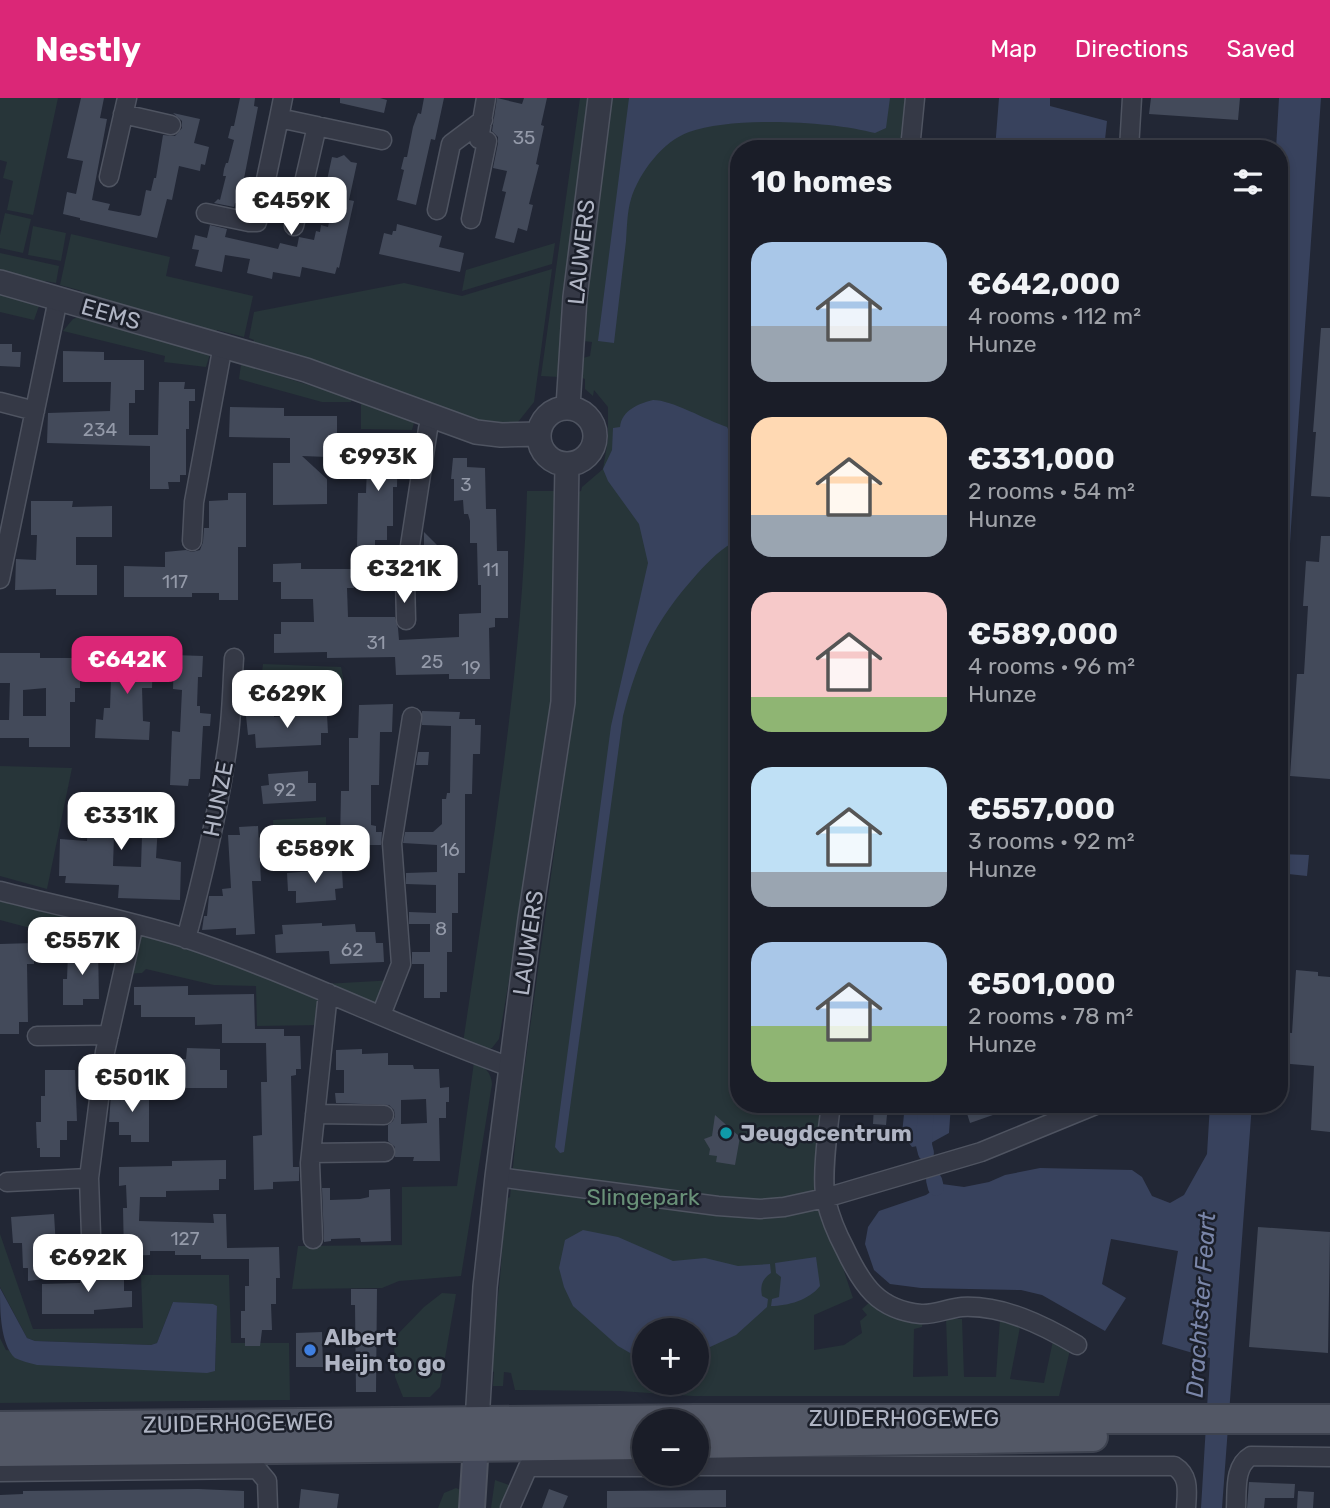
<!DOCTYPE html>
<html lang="en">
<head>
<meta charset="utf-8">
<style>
  :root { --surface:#1a1d28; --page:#272a34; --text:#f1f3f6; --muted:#9fa2a8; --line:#383b45; --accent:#db2777 }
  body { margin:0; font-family:Rubik,sans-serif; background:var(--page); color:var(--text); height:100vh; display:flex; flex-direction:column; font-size:26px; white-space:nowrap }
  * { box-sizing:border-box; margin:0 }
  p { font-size:23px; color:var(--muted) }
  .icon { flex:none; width:38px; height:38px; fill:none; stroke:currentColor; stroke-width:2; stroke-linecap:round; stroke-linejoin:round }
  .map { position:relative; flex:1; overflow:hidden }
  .drawer { position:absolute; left:730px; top:42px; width:558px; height:973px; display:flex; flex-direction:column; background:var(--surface); border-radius:28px; box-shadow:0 4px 10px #0003,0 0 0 2px var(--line) }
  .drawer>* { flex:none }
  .tools { position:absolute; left:632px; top:1220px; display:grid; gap:14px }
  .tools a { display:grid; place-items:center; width:77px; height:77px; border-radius:50%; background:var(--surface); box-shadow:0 4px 10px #0003,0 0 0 2px var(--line); font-size:35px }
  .price { position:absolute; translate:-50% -60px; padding:0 16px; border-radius:14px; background:#fff; color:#222; font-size:23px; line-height:46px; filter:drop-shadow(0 2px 4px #0008) }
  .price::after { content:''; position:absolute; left:50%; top:42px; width:21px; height:16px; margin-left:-10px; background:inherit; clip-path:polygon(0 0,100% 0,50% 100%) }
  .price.on { background:var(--accent); color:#fff }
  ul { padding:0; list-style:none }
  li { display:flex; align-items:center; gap:21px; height:175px; padding:0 21px }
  li span { display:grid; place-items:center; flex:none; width:196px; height:140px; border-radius:21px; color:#555 }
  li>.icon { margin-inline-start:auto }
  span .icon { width:84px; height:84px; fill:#fffc; stroke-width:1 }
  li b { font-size:30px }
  h2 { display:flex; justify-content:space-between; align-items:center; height:84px; padding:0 21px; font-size:30px }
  header { display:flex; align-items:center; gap:42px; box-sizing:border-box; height:98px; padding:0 35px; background:var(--accent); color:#fff }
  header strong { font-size:33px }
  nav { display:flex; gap:38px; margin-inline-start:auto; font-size:24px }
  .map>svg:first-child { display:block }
</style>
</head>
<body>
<header>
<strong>Nestly</strong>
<nav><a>Map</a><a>Directions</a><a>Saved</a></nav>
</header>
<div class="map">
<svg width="1330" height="1410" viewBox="0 0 1330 1410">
  <rect width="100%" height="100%" fill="#222735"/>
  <path fill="#273539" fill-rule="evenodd" d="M0,0H58L33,117L7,112L13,83L3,80L7,64L0,62Z
    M580,0H590L568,165L559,279L541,278Z
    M610,0H910L904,51H738V1006H825L813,1111L823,1110L853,1200L814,1217V1252L844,1247L862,1235L860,1223L867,1217L862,1211L871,1203L889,1218L923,1220L922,1229L914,1231L913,1279L948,1278L946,1220L962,1221L964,1279H996L1000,1221L1021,1224L1010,1281L1044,1285L1054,1238L1071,1248L1059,1298H693L620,1293L515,1292L511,1275L504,1274L503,1288H493L494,1274L490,1273L500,1180L506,1101L510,1099L518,1017L572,625L577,532V394L581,393L582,389L603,371L608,341V309L594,292L593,298L585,291V281L582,280L583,260L590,258L592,244L583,243L589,164ZM644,1232H696V1284H644Z
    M5,115L31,121L23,155L0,150V137Z
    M33,128L66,135L61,163L28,157Z
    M71,136L170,159L166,178L253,198L244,239L217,232L215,238L80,200L82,193L60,187Z
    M555,145L552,166L462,193L466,172Z
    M0,155L59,168L56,185L45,183L43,190L0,178Z
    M552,171L534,304L518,324L492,329L252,249L254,242L249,240L254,214L404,185L462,198Z
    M0,193L40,205L34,222L0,214Z
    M83,217L211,253L206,269L164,264L165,258L63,233L73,221Z
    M241,266L351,300V304H322L239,281Z
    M361,303L416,318L412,332L361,331Z
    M527,393H556L555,577L551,634L499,941L492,950L480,952L463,945C490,762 522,578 527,393Z
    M263,566L341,569L344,585L341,602L261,606L259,600Z
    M0,668L72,670L47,791L0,778Z
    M326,719V757L275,759L273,722Z
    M0,797L126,832L124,842L69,839L73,831H56L53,836L0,822Z
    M133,826L307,887L395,882L381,917L328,895L324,927L257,928L256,888L214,887L146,871L142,875L123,876Z
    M474,964C485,969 491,974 492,986L461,1178L399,1183L382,1190L292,1191L298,1148L402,1147V1089L457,1088Z
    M0,1136L33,1231L143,1230L141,1177H229L231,1245H289L290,1302L0,1305V1240L6,1252L215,1273L217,1208L173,1204L157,1245L151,1247L35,1243L27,1240L0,1189Z
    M442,1195L456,1196L440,1289L430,1299H403L395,1279L394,1240L424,1209Z
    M495,1382L509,1387L511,1393L505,1410H491Z
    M456,1390L465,1394L464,1410H438L444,1395Z"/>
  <path fill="#38425d" d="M629,0H890L886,30L875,35C831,23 733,18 689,34C663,43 639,75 631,101C627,114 627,130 626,143C622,177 618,211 614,245L598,243Z
    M999,0H1050V8L1107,23L1104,51H995Z
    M1279,0H1321L1291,429L1279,630V51H1276Z
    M653,302C672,302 706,322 727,329L729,333L738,358V442C722,449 709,463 697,476C655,523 639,557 623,618L564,1054L560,1055L555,1049L611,628L648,465L639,426L608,383L603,371L612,352L613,330L620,329C622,312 638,306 653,302Z
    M1279,756L1309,757L1307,778L1279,775Z
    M905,1006H951L949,1035L929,1046L912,1049L902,1036Z
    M1210,1006H1252L1222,1410H1201L1210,1260L1162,1246L1178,1153L1111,1141L1102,1186L1126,1200L1105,1233L1042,1197L1021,1192L921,1190L890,1186L874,1172L865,1146L868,1129L879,1113L926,1097L942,1086L964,1089L989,1084L1005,1077L1040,1070L1132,1072L1142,1079L1152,1098L1170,1105L1184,1097L1207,1056Z
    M583,1132L618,1139L673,1163L705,1160L738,1168L770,1166L771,1175C762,1181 760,1188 762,1198L768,1201L767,1209L736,1237L697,1255L696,1232H644V1263L618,1248L573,1208L564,1189L559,1170L565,1142Z
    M816,1159L820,1188C809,1202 788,1208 771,1208L772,1201L779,1199L781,1179L776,1175L775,1165Z
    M0,1190L27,1240L35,1243L151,1247L157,1245L173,1204L213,1206L217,1208L215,1273L207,1275L37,1267C30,1265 21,1263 15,1260C0,1246 0,1211 0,1190Z"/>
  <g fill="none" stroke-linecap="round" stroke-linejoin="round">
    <path stroke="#38425d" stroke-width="16" d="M926,1006L924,1047L926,1055
      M934,1082L936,1090"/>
  </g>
  <path fill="#434a5a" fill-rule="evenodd" d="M81,0H104L100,20L107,21L92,102L110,106L108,112L139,118L141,117L146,92L151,93L154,80H156L163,37L175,38L182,30V23L173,15L200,21L194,45L209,49L205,67L201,66L200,73L179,68L172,102L167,101L157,140L80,122V120L63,116L67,94L76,96L83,63L67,60Z
    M240,0H255L254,8L258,9L239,106L235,105L234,109L214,105L218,101L220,102L226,78H223L224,71L226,65H228L234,42L228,40L231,28H234Z
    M340,0H380L387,2L384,15L340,5Z
    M424,0H444L435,42L431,41L416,107L397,102L404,72L401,71L404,59H407L413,29L418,15L421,16Z
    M497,0L522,6L524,0H547L541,27L544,28L536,66L539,67L529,106L533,107L527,133L518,130L514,145L495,140L506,94L502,93L507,73L493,70L498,45V39L492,33Z
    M1151,0H1240L1238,22L1149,16Z
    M344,57L351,64L357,65L349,102L354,103L339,170L337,169L335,176L302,169L300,179L273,174L272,181L247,175L250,161L225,157L222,174L195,168L199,152L192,151L195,137L207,140L210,127L227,131L225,139L278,151L280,145L297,149L299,139L314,142L316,133L320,134L321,127L328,129L333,105L327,104L328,97L324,96L332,59L337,60Z
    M397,126L442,138L439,149L464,155L460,174L379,156L384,135L392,137L393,133H396Z
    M1321,230H1330V399L1311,398L1316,334H1313Z
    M0,246H12V254H21L20,269L0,268Z
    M63,253L104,254V262H144V292H135V305H129V337H158L159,284H185L184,291H195V303H189V331H186V377H180V384H168L169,391H150V348L47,345L48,315L110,313L111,284H63Z
    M230,309L284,310V318H337V351H331L328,359L302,358L327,381V406L273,407V365H290V340L229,339Z
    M368,342L398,343L397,389H393V428H387V442H375V449H357L358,395H366Z
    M453,360H467V369L485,370L486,411H496L497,453H508V520H495V529L489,530L490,581H449V576L396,577L395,559L327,560V554L274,555V536H281V524H314L313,501H281V484H273V466L301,465V471H354V490H347L348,519H395L398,530L399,542L459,539V516L481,515V487H478L477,445H470V423L468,416H464L463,402L454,403V381H451Z
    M228,395H246V449H238V502H219V495H192V499H124V468L165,469V454L186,452L192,454L200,452L203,444L204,430H209V403L228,402Z
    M31,403H73L72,409L112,408V439H76V467H97V497H56V491L15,492L16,461L36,462L37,437H31Z
    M424,434L444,454V464L424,465Z
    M1321,438H1330V681L1290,678L1297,576H1304L1308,508H1303L1306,463L1319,464Z
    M109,552L150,553V556H153L152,590H142L143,623L150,624L149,642L95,640L96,621L103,622L104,610H110L111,582H108Z
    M0,555H40V560H80V590H75V604H70V649H29V640H0V622H9L10,585H0ZM46,590V618H23V592Z
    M174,557L203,558L202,577V579H198L197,608H200V615L211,616L210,628H203L200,681H189L188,688L170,687L172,633L180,634L182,592L173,591Z
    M393,606L392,634H380L379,687H371V727L376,728V734H382L381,747H340L341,693H349V640H358L359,607Z
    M422,613L460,614L459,621H475V627H481L480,656H473L472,696H465V775H458V815H452V854H447V894H440V900H424V866H412V854H430V826H409V814L436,815V787L406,786V775L437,774V747L403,745L405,734H433L442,726V701H446L447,695H450L451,628L422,627Z
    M327,616L328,635H321V647L256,650L255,636L248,637L246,618L274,617V619Z
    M418,654H429L428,667H416Z
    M308,673V685H316V703L263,706L261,688L269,687L268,676Z
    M82,700L109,701V706L162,708V727H158L156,760L181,764L180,802L118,800L119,787L65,785L66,778H59L60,741L87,743L88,719L81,718ZM114,737L142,738L141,769L113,768Z
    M258,728L261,783H252L255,836L236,837V830L202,832L204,818H207L209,798H223L222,791L231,790L228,737H240L239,729Z
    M328,772H342L343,790L335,791L336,802L296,805V793H288L287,775Z
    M322,825V828L355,826L356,834H375L376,845H383L384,864L330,866L329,853L276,855L275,837L283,836L282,827Z
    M34,845V866H27L28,924H19V936H0V846Z
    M85,849H98L99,901H83V907H63V881H67L68,855H85Z
    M1296,872L1318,874V878L1330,879V1034L1311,1032L1314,968L1279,965V934L1292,935Z
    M188,888V897L254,896L255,931H284V938H300L301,971H296V977L291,978L293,1069H299V1083L273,1084V1091L254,1092L253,1038L262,1037L261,984H267L266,945H222V926L195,927V919H141V907H134V889Z
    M187,950L220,951V972H227V990H168V979L173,978V972H180V961H186Z
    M362,951V956L388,955V967H413L414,971H439L440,990L449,989V1004H446V1020H439L440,1063H413L414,1059H395V1049L388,1043V1027L393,1023L395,1018L394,1012L389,1007L336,1005L335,995H344V972H336V952ZM426,1001L427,1025L401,1026V1002Z
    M45,972H75L77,1023H67V1042H60V1059H40V1050H37L36,1024H41V998H45Z
    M130,990H149V1044H131V1037H119V1024H109L111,996H130Z
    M874,1006L888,1007L886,1027L873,1026Z
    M964,1006H1019V1008L970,1025Z
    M715,1017L740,1039L735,1067L716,1064L717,1058L709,1057L710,1051L704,1041L712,1038Z
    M226,1062V1081H219V1092L166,1093V1099H140L139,1123L214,1125L213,1116H226L227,1150L279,1149L280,1180H276V1206H271L272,1232H262L260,1248H245V1240H241V1213H245V1188H249V1161H201V1157H175V1153H150V1157L124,1158L123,1110H127L126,1087L119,1088V1069L172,1068V1063Z
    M322,1090H330V1102L360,1101L369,1099V1092L390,1091L391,1143L361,1144L360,1140L331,1141V1143L324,1144Z
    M54,1116L56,1149H52L53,1161H43L44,1181L28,1183V1170H23L22,1145H13L11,1119Z
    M1258,1129L1330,1134L1328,1255L1249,1249Z
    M103,1170H124V1193H132V1209L94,1212V1216H42V1186L80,1185V1171L93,1177L99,1175Z
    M351,1191H377L376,1294H356L355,1207H351Z
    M322,1234L323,1269H296V1235Z
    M1249,1384L1295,1386L1294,1400H1265L1264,1410H1247Z
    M198,1391L244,1393V1410H0V1397L23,1396V1393Z
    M301,1391L339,1396L337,1410H299Z
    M549,1391L568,1398L563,1410H542Z
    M726,1392V1409L607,1410V1393Z
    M1298,1393L1314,1394L1313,1410H1297Z"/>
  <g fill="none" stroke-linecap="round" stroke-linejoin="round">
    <g stroke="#4f5461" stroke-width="21">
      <path id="minor" d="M283,0L279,20L382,42
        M123,16L171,27
        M910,51L915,0
        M1129,51L1132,0
        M109,79L127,0
        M437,112L451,46L483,22
        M206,115L249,124H257L279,20
        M471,121L487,43L479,41L486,0
        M294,128L317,28
        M0,304L35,313
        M192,443L194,404L223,247
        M0,481L58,201
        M406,522L405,480L428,331L432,317
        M0,793C62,809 124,821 185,840C296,877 400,930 510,969
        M186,841C203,778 218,715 227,651C232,621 232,590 234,560
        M381,917L401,866L392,745L412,619
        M37,938L109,937
        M831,1006C828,1031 821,1079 826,1102C830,1119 837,1136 845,1151C862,1187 878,1212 921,1216C934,1217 949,1210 962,1209C1003,1207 1043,1227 1077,1247
        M315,1016L384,1017
        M311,1055L385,1054
        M497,1079L718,1108L760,1111L784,1109L825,1100L981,1054L1098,1006
        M7,1084L89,1080
        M313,1141L310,1065L328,895
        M92,1166L89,1080L105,954L134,826
        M696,1368H1174C1190,1378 1187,1393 1186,1410
        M0,1374L257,1371L267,1383L268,1410
        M510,1410L528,1369H644
        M1236,1410C1237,1392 1234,1368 1251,1358L1330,1359"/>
    </g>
    <g stroke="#4f5461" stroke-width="26">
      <path id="tertiary" d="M0,184L306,272L476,334L501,337L538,336
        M568,309L575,199L600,0
        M539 338a28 28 0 1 1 56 0a28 28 0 1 1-56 0Z
        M477,1324L485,1189L497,1079L530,821L563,604L567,366"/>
    </g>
    <g stroke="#4f5461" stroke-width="28">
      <path id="secondary" d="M472,1410L477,1330"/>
    </g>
    <g stroke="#3e4350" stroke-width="32">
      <path id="primary" d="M0,1328L695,1321H1330
        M696,1346L1093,1339
        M0,1354L644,1347"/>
    </g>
    <use href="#minor" stroke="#353946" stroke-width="18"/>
    <use href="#tertiary" stroke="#353946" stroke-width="23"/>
    <use href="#secondary" stroke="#434859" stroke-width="24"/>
    <use href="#primary" stroke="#535866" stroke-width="28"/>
  </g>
  <circle fill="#0f9aa8" stroke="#1b1f2a" stroke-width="2.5" cx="726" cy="1035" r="7"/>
  <circle fill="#3f7fe0" stroke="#1b1f2a" stroke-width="2.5" cx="310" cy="1252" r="7"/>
  <g text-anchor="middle" stroke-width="5" stroke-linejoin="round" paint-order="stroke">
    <g font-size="19" fill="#949aa9">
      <text x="524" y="46">35</text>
      <text x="100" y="338">234</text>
      <text x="466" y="393">3</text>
      <text x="491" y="478">11</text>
      <text x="175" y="490">117</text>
      <text x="376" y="551">31</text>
      <text x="432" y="570">25</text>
      <text x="471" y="576">19</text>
      <text x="285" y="698">92</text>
      <text x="450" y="758">16</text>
      <text x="441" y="837">8</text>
      <text x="352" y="858">62</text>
      <text x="185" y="1147">127</text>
    </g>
    <g font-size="23" fill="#afb4c3" stroke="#1b1f2a">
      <text transform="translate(581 154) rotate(-84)" y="8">LAUWERS</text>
      <text transform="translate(111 216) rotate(16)" y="8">EEMS</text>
      <text transform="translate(218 701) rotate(-79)" y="8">HUNZE</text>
      <text transform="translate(528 845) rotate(-82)" y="8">LAUWERS</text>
      <text x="904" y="1328">ZUIDERHOGEWEG</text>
      <text transform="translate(238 1325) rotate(-1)" y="8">ZUIDERHOGEWEG</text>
    </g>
    <g font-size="23" font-weight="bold" fill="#afb4c3" stroke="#1b1f2a" text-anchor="start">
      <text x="740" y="1043">Jeugdcentrum</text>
      <text x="324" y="1247">Albert<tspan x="324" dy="26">Heijn to go</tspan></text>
    </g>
    <g font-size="23" fill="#699178" stroke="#1b1f2a">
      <text x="643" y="1107">Slingepark</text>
    </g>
    <g font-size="24" font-style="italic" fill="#7a86a9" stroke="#1b1f2a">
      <text transform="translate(1201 1207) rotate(-86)" y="8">Drachtster Feart</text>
    </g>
  </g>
</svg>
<div class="tools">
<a>+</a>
<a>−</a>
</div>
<b class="price" style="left:291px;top:139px">€459K</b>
<b class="price" style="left:378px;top:395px">€993K</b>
<b class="price" style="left:404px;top:507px">€321K</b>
<b class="price on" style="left:127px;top:598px">€642K</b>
<b class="price" style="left:287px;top:632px">€629K</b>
<b class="price" style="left:121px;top:754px">€331K</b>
<b class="price" style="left:315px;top:787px">€589K</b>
<b class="price" style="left:82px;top:879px">€557K</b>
<b class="price" style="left:132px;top:1016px">€501K</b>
<b class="price" style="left:88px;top:1196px">€692K</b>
<section class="drawer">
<h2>10 homes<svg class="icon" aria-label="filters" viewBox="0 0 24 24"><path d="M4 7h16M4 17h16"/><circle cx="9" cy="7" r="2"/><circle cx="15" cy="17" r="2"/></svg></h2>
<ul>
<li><span style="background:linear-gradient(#a9c7e8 60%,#9aa5b1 0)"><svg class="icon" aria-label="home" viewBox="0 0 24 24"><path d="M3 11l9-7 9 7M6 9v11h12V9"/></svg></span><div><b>€642,000</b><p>4 rooms · 112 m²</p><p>Hunze</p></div></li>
<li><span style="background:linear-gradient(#ffd9b3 70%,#9aa5b1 0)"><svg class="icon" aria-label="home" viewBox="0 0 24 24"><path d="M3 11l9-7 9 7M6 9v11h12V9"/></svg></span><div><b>€331,000</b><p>2 rooms · 54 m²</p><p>Hunze</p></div></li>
<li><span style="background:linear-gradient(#f6c9c9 75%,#8fb573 0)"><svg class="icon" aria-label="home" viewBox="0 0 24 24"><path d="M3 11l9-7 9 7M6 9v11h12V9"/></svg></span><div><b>€589,000</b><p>4 rooms · 96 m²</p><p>Hunze</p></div></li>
<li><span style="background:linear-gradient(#bfe0f5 75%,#9aa5b1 0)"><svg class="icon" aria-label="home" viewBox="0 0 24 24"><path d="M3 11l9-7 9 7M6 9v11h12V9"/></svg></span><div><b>€557,000</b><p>3 rooms · 92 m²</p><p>Hunze</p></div></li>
<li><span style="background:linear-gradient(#a9c7e8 60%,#8fb573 0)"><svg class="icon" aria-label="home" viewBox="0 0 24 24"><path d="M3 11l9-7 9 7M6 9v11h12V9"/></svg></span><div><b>€501,000</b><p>2 rooms · 78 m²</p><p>Hunze</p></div></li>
</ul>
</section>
</div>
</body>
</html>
